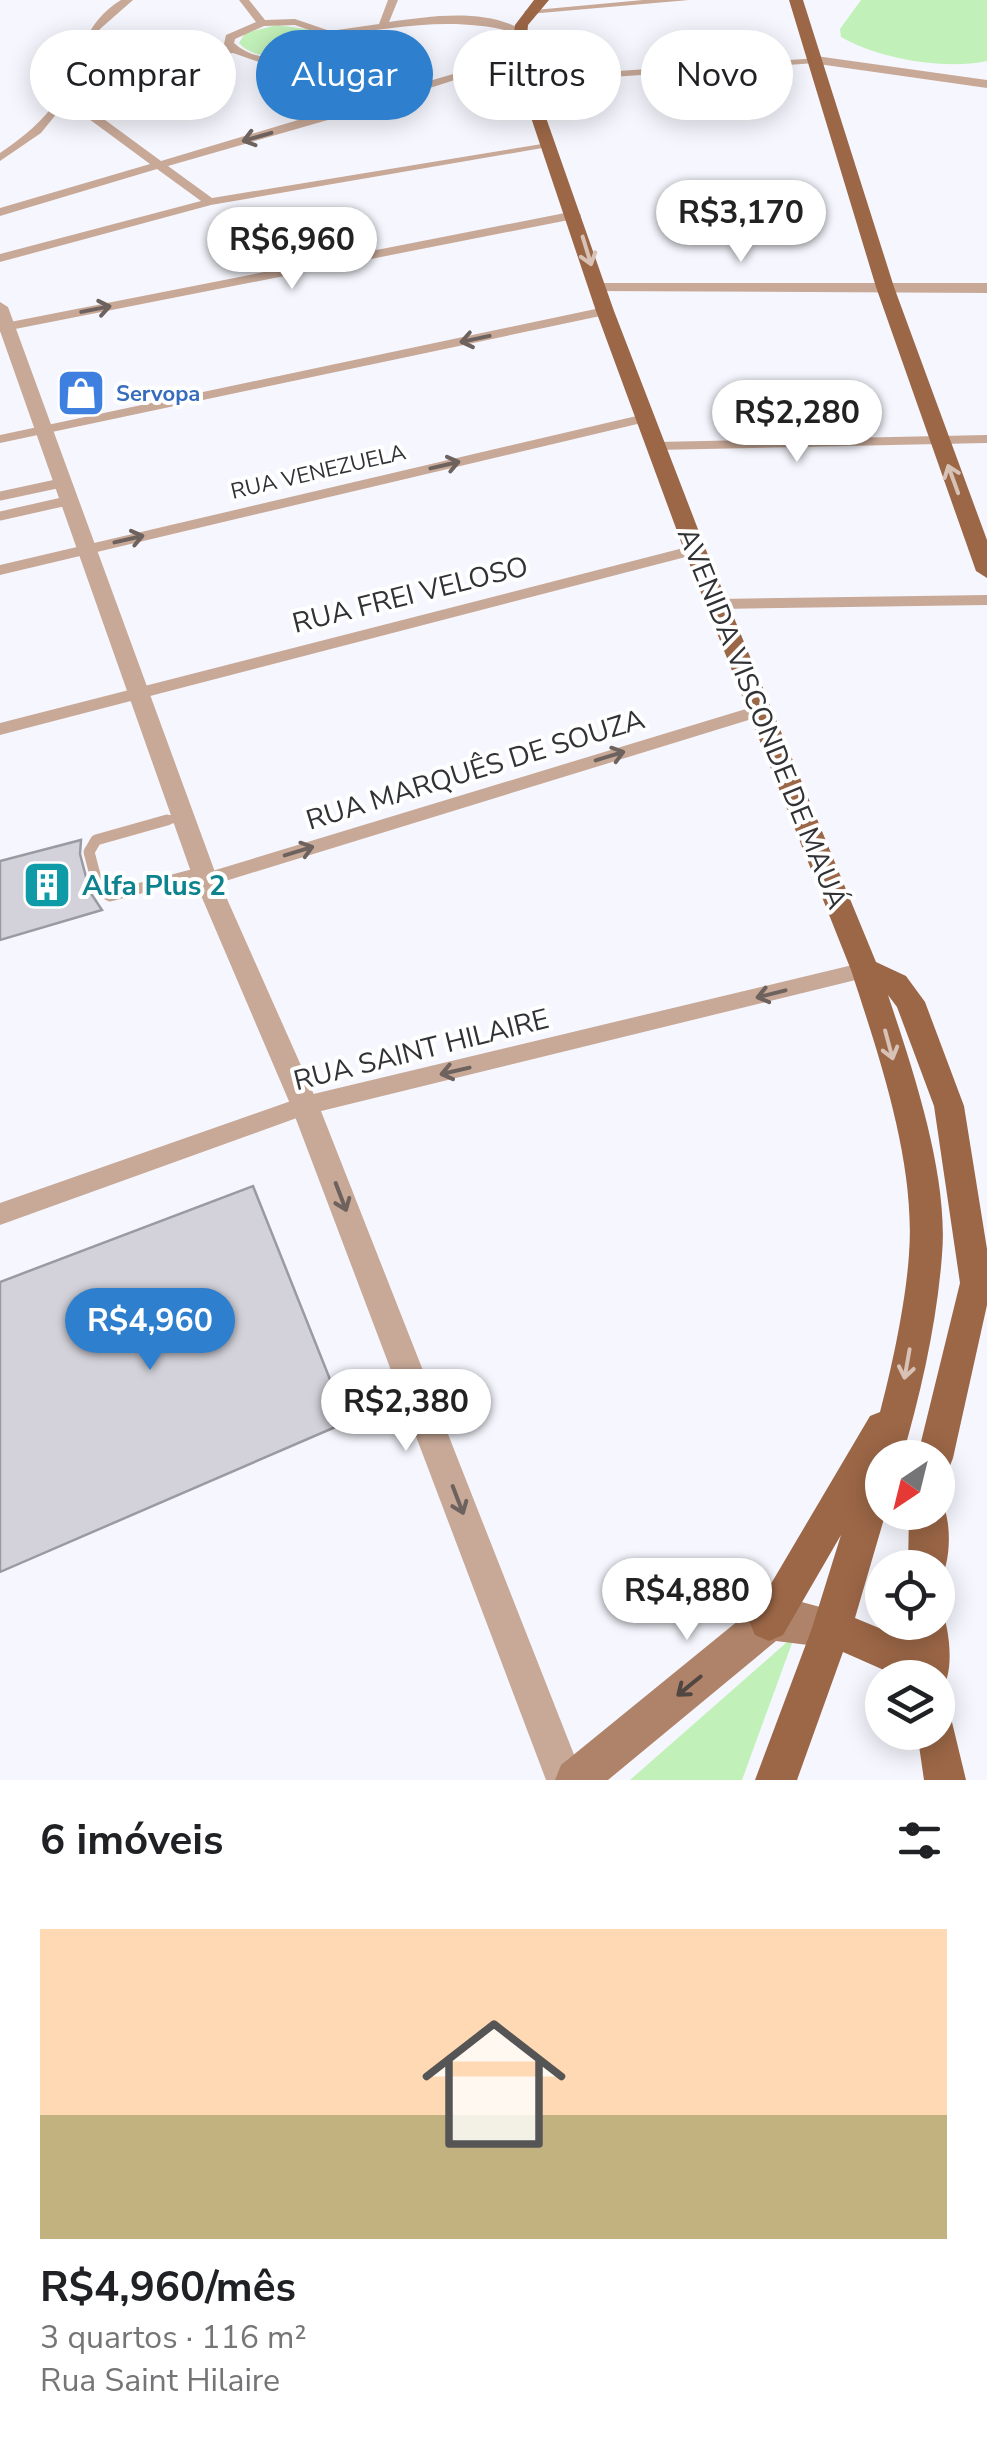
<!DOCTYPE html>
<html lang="pt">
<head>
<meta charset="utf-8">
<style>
  :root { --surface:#fff; --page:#f2f2f2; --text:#202124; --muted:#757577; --accent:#2e80cf }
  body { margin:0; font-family:"Nunito Sans",sans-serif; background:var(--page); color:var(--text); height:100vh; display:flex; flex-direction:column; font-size:38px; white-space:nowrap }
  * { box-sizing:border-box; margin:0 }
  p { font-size:32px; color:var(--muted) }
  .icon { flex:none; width:55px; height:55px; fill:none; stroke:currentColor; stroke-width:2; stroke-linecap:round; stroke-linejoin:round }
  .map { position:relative; height:1780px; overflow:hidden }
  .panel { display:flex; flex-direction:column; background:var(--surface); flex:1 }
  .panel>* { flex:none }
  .banner { position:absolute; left:30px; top:30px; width:928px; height:90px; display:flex; gap:20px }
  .needle { width:65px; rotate:215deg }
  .tools { position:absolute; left:865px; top:1440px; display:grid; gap:20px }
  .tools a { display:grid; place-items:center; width:90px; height:90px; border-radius:50%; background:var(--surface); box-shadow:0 5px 25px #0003; font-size:50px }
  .price { position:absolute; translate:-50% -85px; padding:0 22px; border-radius:35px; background:#fff; color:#222; font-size:32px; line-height:65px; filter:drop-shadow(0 2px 5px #0008) }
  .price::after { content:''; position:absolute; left:50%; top:60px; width:30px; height:22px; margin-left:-15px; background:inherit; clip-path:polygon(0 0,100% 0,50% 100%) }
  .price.current { background:var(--accent); color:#fff }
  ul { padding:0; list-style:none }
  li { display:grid; align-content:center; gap:20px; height:530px; padding:0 40px }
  li span { display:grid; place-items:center; height:310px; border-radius:0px; color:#555 }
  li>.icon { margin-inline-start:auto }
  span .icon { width:180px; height:180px; fill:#fffc; stroke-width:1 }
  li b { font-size:42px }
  h2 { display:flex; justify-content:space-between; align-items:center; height:120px; padding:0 40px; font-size:42px }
  .tag { padding:0 35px; border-radius:45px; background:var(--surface); box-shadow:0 5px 25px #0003; font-size:35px; line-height:90px }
  .tag.current { background:var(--accent); color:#fff }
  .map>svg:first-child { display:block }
</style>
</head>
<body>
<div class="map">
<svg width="987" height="1780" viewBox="0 0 987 1780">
  <rect width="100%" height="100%" fill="#f6f7fe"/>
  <path fill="#c2f0b9" d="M861,0H987V61C944,70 879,59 841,37L840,29Z
    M277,25L312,30L321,40C305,62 256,63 239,43L245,33Z
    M795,1635L742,1780H630Z"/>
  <path fill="#d3d2da" stroke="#9a9aa1" stroke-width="2.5" d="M81,840L80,854L90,892L102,910L0,940V861Z
    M253,1186L347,1422L0,1572V1282Z"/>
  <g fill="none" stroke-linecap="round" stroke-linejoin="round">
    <path stroke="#c8a998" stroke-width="6" d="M53,485L61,483"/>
    <path stroke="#c8a998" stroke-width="9" d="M0,496L61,483
      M0,516L67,501
      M158,823L183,816"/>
    <path stroke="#c8a998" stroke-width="11" d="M167,820L96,840L89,852L99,890L110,896L203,872"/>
    <path fill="#c8a998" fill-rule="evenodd" d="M121,0H133L100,29L82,69L227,48L224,44L226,35L256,22L239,0H249L265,20L295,19L330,31L379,24L388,0H398L389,22C431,16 485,8 522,30L517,33C454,15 394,28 332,36L329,48L298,60L348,105L514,56L523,58L352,113L168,166L212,198L548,143L554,146L211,205L0,262V254L201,201L157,169L0,216V208L150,164L66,102L41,133L0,161V153C22,138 44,121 58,98C79,64 82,23 121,0ZM295,25L323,35L320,44C294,59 258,65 234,43L235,39L264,26ZM233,53L262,63L288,62L338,108L161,161L71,95L80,75Z
      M643,0H689L529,14L524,11Z
      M820,58V62L816,63L525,83L520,80L525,77Z
      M575,211L581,215L579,218L0,332V324Z
      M605,307L610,308V314L0,443V435Z
      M645,414L652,418L650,421L0,575V565Z
      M987,435V443L656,450L649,446L656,442Z
      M695,545L703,550L701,553L0,735V723Z
      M987,595V605L718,609L710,604L718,599Z
      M759,705L768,711L765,715L206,887L196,880L199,875Z
      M865,962L872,964L875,970L872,976L305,1115L0,1225V1203L305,1096Z"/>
    <path fill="#c8a998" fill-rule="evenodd" d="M816,56L987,80V88L811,63V57Z
      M598,283H987V293L592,291V285Z
      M0,302L8,307L215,872L319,1106L584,1780H546L291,1106L191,872L0,331Z"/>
    <path fill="#af8369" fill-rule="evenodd" d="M769,1601H798L846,1614L852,1628L846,1642L832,1648L776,1641L608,1780H555L561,1765L755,1607Z"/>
    <path fill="#9c6747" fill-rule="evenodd" d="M534,0H549L528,25L525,58L614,311L706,550L876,962L906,976L925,1002L964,1106L987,1249V1305L953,1458L948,1471L938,1475V1458H917L960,1283L934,1106L897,1007L888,995C913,1070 949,1176 942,1255C937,1322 921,1393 902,1458H882V1512H886L855,1618L908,1640L907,1622H938V1607L941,1608C950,1629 956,1678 938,1694V1678H902L843,1652L797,1780H755L812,1628L841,1535L783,1635L769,1641L755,1635L749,1621L870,1416L880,1412C892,1367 906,1301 909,1254C916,1163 879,1056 851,970L684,550L596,311L511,58L515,25Z
      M789,0H803L894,287L987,540V578L976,571L876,287Z
      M938,1497C953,1513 952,1566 938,1583V1568H908L909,1512H938Z
      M938,1712L951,1718L966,1780H924L917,1732H938Z"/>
  </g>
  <defs><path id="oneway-shaft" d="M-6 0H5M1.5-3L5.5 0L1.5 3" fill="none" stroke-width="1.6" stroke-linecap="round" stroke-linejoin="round" transform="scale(2.5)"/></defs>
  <g stroke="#6d625d">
    <use href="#oneway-shaft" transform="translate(257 137) rotate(164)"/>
    <use href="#oneway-shaft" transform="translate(96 309) rotate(-11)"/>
    <use href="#oneway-shaft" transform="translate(475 339) rotate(168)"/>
    <use href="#oneway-shaft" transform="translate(445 465) rotate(-13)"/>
    <use href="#oneway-shaft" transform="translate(129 539) rotate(-13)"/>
    <use href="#oneway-shaft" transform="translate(610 756) rotate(-17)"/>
    <use href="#oneway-shaft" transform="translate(299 851) rotate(-17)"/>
    <use href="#oneway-shaft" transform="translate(771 994) rotate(166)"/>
    <use href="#oneway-shaft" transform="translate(455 1071) rotate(167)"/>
    <use href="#oneway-shaft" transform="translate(341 1197) rotate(69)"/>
    <use href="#oneway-shaft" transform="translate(458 1500) rotate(69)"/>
  </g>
  <g stroke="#d7c2b5">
    <use href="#oneway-shaft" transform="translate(587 251) rotate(73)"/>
    <use href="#oneway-shaft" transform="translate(953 479) rotate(-110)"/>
    <use href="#oneway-shaft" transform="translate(889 1045) rotate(75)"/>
    <use href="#oneway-shaft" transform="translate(907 1364) rotate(100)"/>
  </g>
  <use stroke="#504642" href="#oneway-shaft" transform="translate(689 1686) rotate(141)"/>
  <defs>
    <g id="shop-square" transform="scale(2.5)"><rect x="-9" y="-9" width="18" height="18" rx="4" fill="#3f7fe0" stroke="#fff"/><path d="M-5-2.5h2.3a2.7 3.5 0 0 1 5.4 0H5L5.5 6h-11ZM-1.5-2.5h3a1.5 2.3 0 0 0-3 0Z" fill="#fff"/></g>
    <g id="building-square" transform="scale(2.5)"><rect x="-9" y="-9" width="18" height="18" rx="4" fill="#0f9aa8" stroke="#fff"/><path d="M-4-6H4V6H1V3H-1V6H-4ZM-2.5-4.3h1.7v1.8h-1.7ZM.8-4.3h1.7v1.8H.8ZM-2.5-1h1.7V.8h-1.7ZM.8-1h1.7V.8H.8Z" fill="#fff"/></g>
  </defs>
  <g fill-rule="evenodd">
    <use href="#shop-square" x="81" y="393"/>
    <use href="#building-square" x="47" y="885"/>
  </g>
  <g text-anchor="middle" stroke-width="8" stroke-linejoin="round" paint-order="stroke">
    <g font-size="22" font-weight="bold" fill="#366cbe" stroke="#fff" text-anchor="start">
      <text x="116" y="401">Servopa</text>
    </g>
    <g font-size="22" fill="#313235" stroke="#fff">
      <text transform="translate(318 471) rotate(-13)" y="8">RUA VENEZUELA</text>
    </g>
    <g font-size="28" fill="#313235" stroke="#fff">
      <text transform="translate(410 594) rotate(-14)" y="10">RUA FREI VELOSO</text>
      <text transform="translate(763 718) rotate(68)" y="10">AVENIDA VISCONDE DE MAUÁ</text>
      <text transform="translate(475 769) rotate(-17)" y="10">RUA MARQUÊS DE SOUZA</text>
      <text transform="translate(421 1049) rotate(-14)" y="10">RUA SAINT HILAIRE</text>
    </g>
    <g font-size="28" font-weight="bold" fill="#0d838f" stroke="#fff" text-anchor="start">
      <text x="82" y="895">Alfa Plus 2</text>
    </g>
  </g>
</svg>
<div class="tools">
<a><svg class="needle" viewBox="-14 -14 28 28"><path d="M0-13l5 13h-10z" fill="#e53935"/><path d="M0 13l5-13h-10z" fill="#757577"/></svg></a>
<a><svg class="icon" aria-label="locate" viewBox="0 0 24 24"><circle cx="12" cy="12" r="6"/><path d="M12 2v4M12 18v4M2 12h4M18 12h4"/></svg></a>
<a><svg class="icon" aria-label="layers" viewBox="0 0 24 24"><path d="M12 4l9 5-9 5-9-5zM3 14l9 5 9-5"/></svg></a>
</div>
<b class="price" style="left:741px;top:265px">R$3,170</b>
<b class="price" style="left:292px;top:292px">R$6,960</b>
<b class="price" style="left:797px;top:465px">R$2,280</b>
<b class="price current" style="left:150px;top:1373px">R$4,960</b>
<b class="price" style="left:406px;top:1454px">R$2,380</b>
<b class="price" style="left:687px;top:1643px">R$4,880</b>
<div class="banner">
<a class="tag">Comprar</a>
<a class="tag current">Alugar</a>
<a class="tag">Filtros</a>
<a class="tag">Novo</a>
</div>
</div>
<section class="panel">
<h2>6 imóveis<svg class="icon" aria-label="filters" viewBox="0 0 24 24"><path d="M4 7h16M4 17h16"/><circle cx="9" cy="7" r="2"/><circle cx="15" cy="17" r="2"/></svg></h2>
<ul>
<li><span style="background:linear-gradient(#ffd9b3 60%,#c2b280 0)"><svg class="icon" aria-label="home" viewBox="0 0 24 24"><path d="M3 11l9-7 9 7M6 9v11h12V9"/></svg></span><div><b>R$4,960/mês</b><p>3 quartos · 116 m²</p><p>Rua Saint Hilaire</p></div></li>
</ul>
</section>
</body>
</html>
